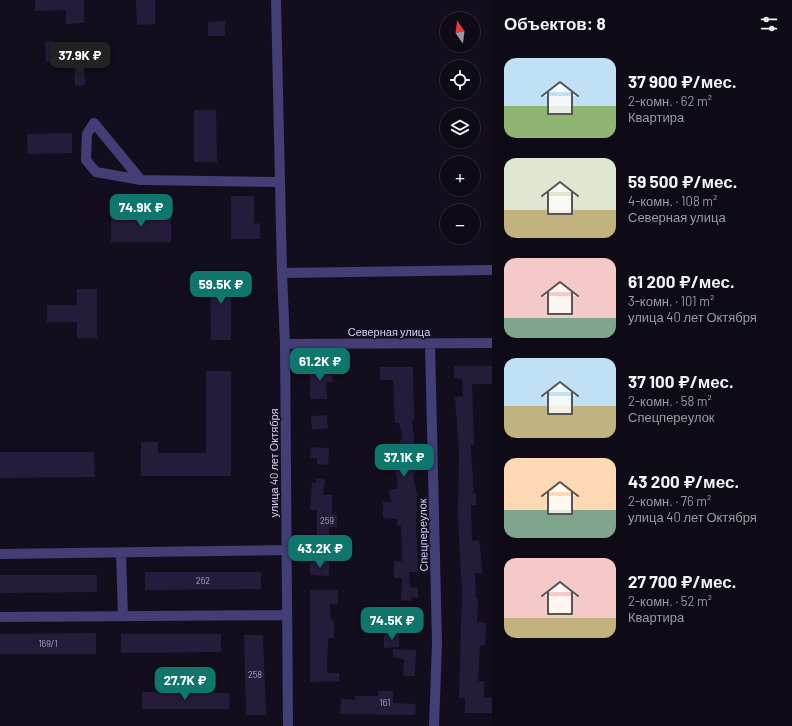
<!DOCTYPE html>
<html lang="ru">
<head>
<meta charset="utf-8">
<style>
  :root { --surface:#0e0a16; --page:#1c1823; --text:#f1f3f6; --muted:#9b9aa1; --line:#2e2b35; --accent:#0f766e }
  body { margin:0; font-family:Barlow,sans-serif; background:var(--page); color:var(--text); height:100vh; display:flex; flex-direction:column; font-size:15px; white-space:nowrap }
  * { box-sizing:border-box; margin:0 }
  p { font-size:13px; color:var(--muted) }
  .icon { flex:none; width:22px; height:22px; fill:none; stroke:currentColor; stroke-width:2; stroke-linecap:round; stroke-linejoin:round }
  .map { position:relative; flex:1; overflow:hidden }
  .sheet { display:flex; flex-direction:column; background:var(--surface); width:300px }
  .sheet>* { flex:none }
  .needle { width:26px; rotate:346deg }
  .buttons { position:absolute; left:440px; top:12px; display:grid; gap:8px }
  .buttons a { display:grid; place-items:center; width:40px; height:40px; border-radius:50%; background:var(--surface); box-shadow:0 1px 3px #0004,0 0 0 1px var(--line); font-size:20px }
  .price { position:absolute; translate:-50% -34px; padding:0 9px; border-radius:8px; background:var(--accent); color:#fff; font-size:13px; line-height:26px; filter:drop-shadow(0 1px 2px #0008) }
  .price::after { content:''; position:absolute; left:50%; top:24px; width:12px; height:9px; margin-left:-6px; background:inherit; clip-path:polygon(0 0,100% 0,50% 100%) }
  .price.active { background:#222; color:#fff }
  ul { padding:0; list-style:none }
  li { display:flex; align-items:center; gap:12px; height:100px; padding:0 12px }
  li span { display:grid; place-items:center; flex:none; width:112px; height:80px; border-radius:12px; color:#555 }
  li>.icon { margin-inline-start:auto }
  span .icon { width:48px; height:48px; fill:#fffc; stroke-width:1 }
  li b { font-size:17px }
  h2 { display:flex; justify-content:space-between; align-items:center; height:48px; padding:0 12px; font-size:17px }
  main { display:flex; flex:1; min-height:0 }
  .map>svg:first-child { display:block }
</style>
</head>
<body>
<main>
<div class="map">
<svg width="492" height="726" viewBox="0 0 492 726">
  <rect width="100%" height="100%" fill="#120e1d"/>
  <path fill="#251c3c" d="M35,0H84V23L66,24V10L35,11Z
    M136,0H155V24L137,25Z
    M225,21V36H208V22Z
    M54,41L55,61L46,62L45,42Z
    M84,65L85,85L75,86L74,66Z
    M194,110H216L217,162H194Z
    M72,133V153L28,154L27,134Z
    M231,196H254V224L260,223V239H231Z
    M111,214H171V242H111Z
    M210,271H231V340H211Z
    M77,289H97V338H77V322H47V305H77Z
    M332,366L333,382H326L327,399H310V367Z
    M454,366H492V384H472L474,445H471L472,471H473V493H476V505H471L472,541L479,540L481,557L482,573H475L476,598L478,599L477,622L486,623L485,645H480L478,681H484V698L492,697V713H465V698H459L462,591L458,517L459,454L455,397L463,396L462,379L454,378Z
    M380,367H413L414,419H412L415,449H412L416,473L413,474L417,495L416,537H417L418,572H409L410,587L418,588V598L412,597L411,601L401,600L402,578H394V561H402L401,526L397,525V519L383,518V502H391L389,490L398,488L395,466L404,464L400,440L403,439L399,423H395L393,380H380Z
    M206,371H231V476H141V442H158V453H206Z
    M327,415L328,428L312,430L311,416Z
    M311,447L329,448L328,465L317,464V458H310Z
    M0,452H94L95,477L0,478Z
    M316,478L325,480L323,495H332V515H337V527H329L330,547L310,548V537L317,536V510H310L312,483H316Z
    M310,562H329V576L310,575Z
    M145,572H261V589L145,590Z
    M0,575H97V592L0,593Z
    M310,590H338V604H330L331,621L334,620V638H328L327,673H339V681L310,682Z
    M96,633V654H0V634Z
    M121,634H221V652L121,653Z
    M399,634V647L384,648V635Z
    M244,635H263L266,715H246Z
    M393,649L416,650L415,676H403L404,660L393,657Z
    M378,691H393V703L416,704L415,715L340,714L341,699L355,700V696H378Z
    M142,692L230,693L229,709H142Z"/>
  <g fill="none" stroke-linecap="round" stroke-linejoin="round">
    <path stroke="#443e77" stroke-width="10" d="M276,0L282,273
      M141,180L96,172L86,160L87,134L94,123L141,180L280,182
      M285,344L492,343
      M430,344L437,643L434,726
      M0,554L286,550
      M121,554L123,616
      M0,617L286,615
      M288,726L285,344L282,273L492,270"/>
  </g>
  <g text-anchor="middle" stroke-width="3" stroke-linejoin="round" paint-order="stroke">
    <g font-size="9" fill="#aaa3ca">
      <text x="327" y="524">259</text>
      <text x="203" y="584">262</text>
      <text x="48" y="647">169/1</text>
      <text x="255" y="678">258</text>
      <text x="385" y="706">161</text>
    </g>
    <g font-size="11" fill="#d7d0f9" stroke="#120e1d">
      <text x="389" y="336">Северная улица</text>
      <text transform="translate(274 463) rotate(-90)" y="4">улица 40 лет Октября</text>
      <text transform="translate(423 535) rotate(-91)" y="4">Спецпереулок</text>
    </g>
  </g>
</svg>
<div class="buttons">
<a><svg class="needle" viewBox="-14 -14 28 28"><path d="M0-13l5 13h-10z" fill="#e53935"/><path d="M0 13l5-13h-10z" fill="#9b9aa1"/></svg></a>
<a><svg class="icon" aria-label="locate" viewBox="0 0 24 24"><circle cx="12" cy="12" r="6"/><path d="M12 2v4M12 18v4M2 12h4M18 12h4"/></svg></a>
<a><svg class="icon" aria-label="layers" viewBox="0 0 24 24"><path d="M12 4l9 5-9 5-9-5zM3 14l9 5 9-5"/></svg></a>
<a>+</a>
<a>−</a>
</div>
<b class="price active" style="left:80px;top:76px">37.9K ₽</b>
<b class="price" style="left:141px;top:228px">74.9K ₽</b>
<b class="price" style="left:221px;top:305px">59.5K ₽</b>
<b class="price" style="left:320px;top:382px">61.2K ₽</b>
<b class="price" style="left:404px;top:478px">37.1K ₽</b>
<b class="price" style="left:320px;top:569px">43.2K ₽</b>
<b class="price" style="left:392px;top:641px">74.5K ₽</b>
<b class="price" style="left:185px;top:701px">27.7K ₽</b>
</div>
<section class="sheet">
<h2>Объектов: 8<svg class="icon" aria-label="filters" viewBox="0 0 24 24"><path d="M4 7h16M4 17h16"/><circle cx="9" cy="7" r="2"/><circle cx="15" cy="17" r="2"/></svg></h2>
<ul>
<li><span style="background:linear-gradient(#bfe0f5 60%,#8fb573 0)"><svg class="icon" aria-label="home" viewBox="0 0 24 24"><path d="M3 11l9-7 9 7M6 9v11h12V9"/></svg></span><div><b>37 900 ₽/мес.</b><p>2-комн. · 62 m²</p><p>Квартира</p></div></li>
<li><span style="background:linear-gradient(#dfe7d0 65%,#c2b280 0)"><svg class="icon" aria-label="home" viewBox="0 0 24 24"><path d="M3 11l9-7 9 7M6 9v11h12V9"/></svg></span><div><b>59 500 ₽/мес.</b><p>4-комн. · 108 m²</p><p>Северная улица</p></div></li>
<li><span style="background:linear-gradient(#f6c9c9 75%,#7fa58c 0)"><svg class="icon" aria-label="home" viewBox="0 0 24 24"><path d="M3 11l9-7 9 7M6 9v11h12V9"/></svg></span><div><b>61 200 ₽/мес.</b><p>3-комн. · 101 m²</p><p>улица 40 лет Октября</p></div></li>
<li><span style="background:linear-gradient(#bfe0f5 60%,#c2b280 0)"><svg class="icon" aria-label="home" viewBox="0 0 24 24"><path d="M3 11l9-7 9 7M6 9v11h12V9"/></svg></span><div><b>37 100 ₽/мес.</b><p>2-комн. · 58 m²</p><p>Спецпереулок</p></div></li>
<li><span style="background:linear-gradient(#ffd9b3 65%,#7fa58c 0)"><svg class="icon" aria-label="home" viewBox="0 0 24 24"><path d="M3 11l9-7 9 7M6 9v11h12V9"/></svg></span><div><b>43 200 ₽/мес.</b><p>2-комн. · 76 m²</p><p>улица 40 лет Октября</p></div></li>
<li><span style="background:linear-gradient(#f6c9c9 75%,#c2b280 0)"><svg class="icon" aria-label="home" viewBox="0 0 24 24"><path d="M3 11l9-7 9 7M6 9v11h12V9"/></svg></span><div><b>27 700 ₽/мес.</b><p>2-комн. · 52 m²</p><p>Квартира</p></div></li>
</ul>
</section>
</main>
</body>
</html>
